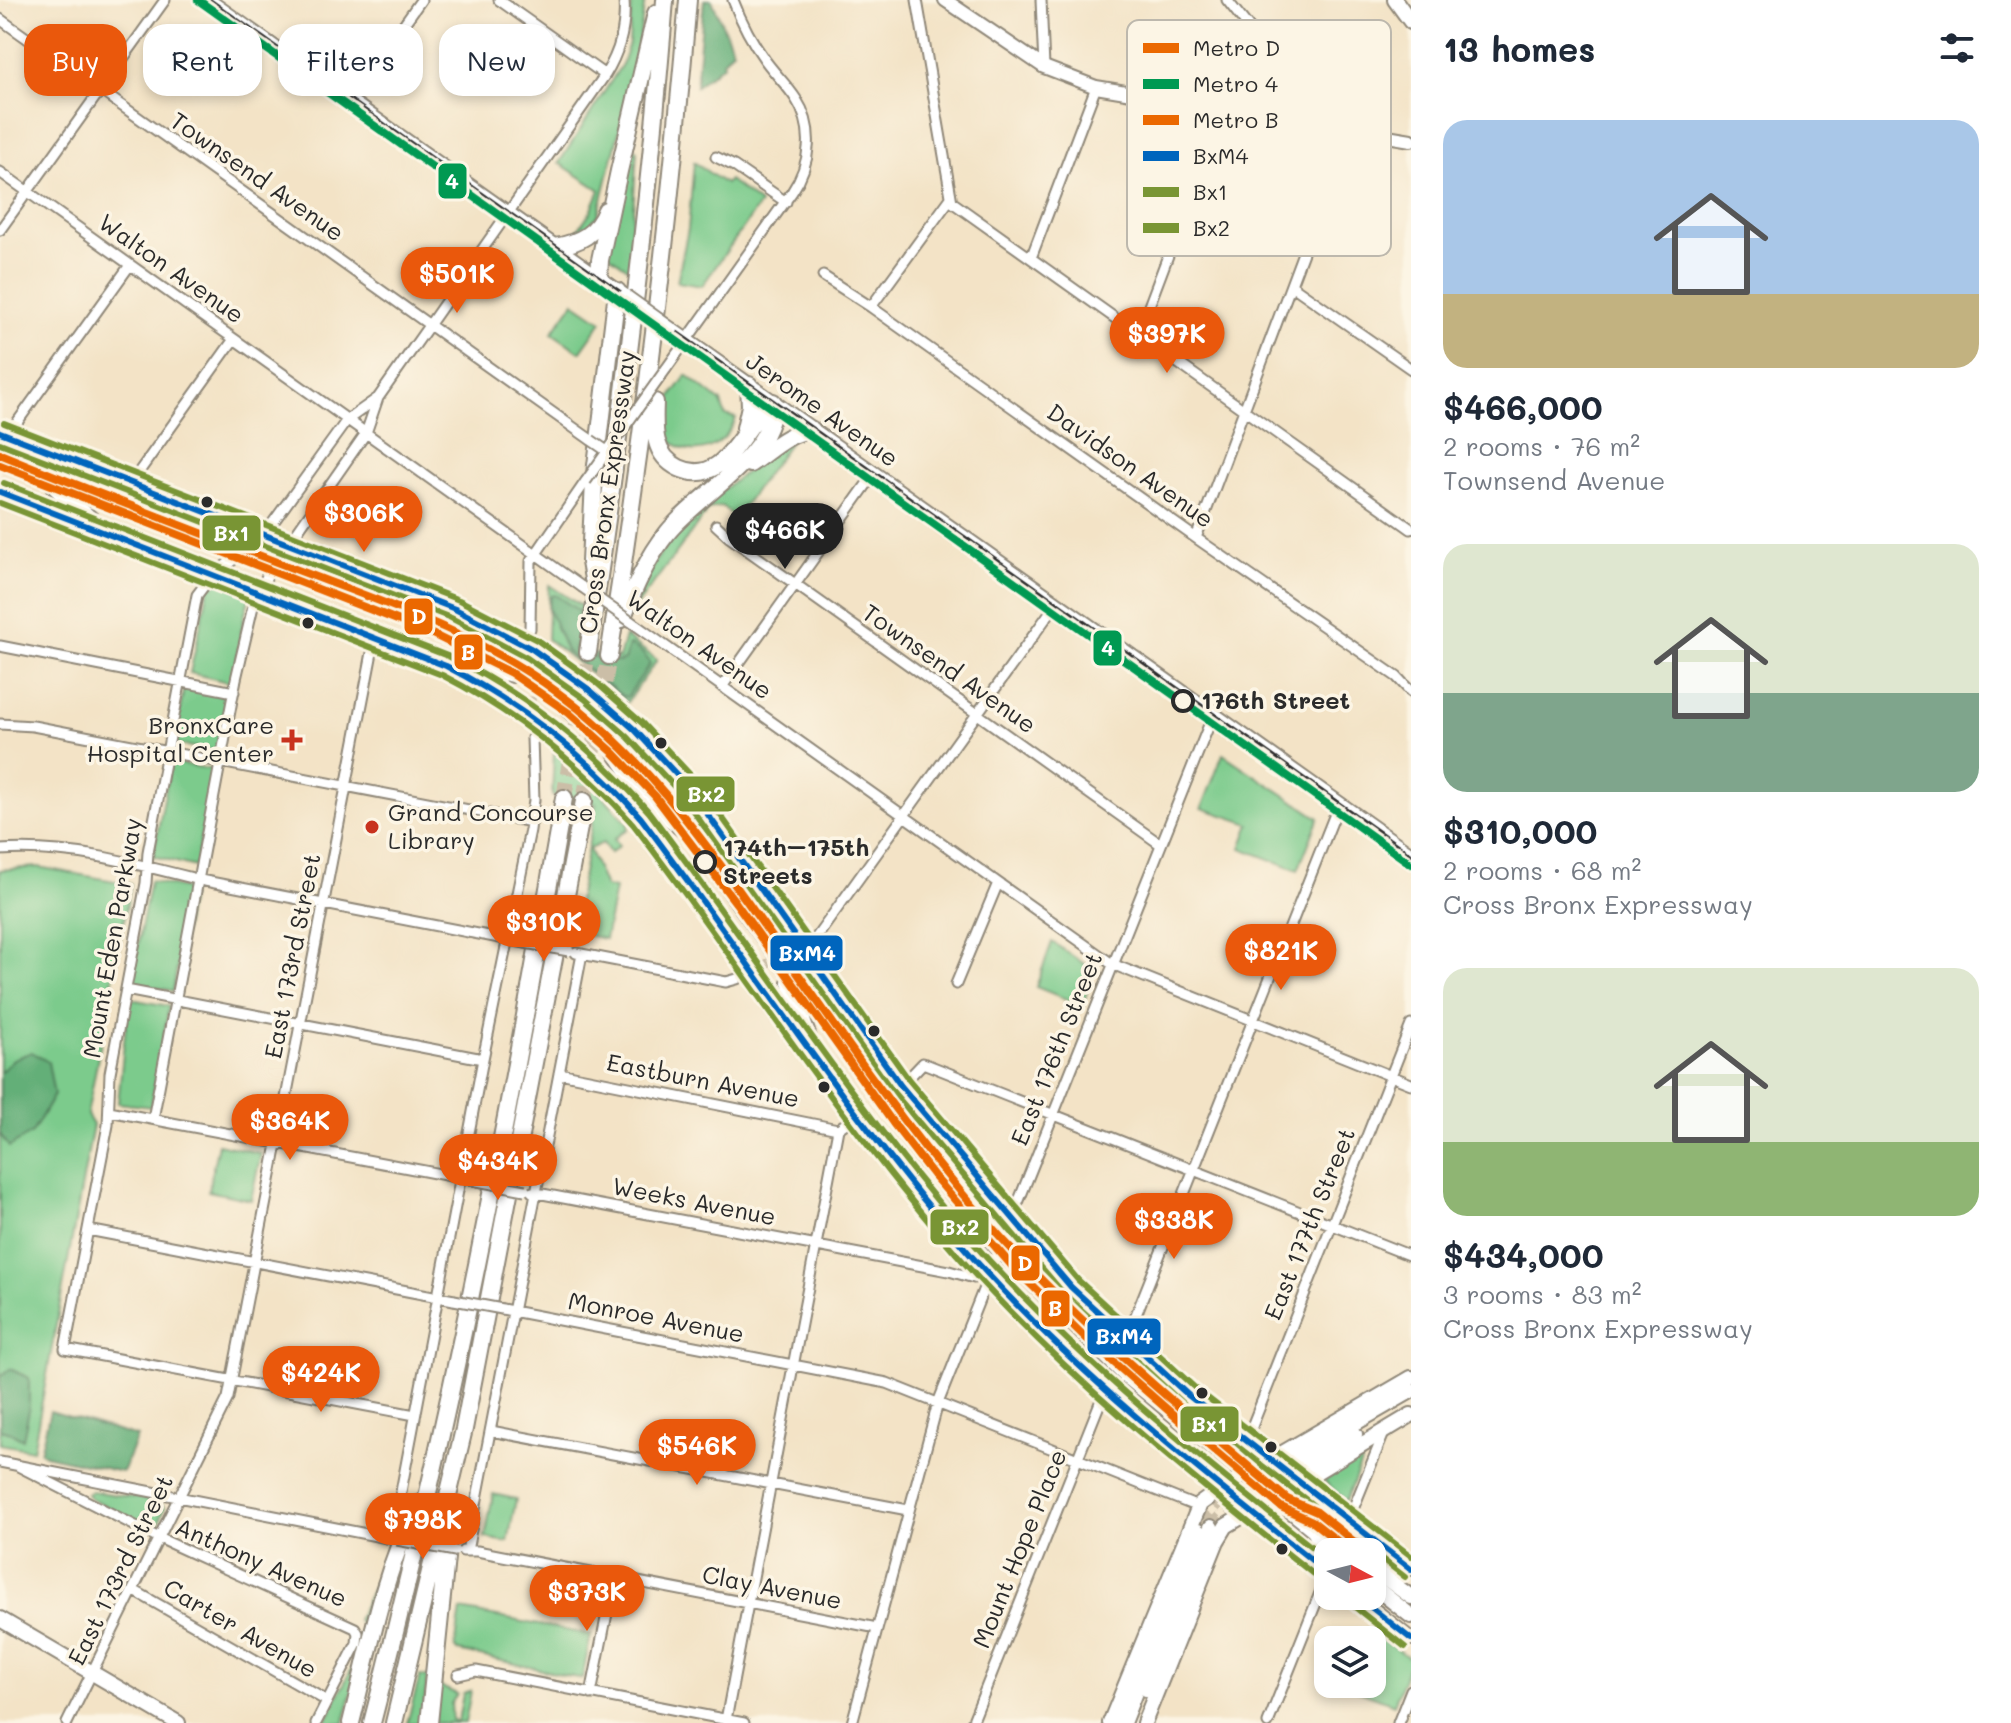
<!DOCTYPE html>
<html lang="en">
<head>
<meta charset="utf-8">
<style>
  :root { --surface:#fff; --page:#f6f6f7; --text:#1f2937; --muted:#747a83; --accent:#ea580c }
  body { margin:0; font-family:Mali,sans-serif; background:var(--page); color:var(--text); height:100vh; display:flex; flex-direction:column; font-size:30px; white-space:nowrap }
  * { box-sizing:border-box; margin:0 }
  p { font-size:26px; color:var(--muted) }
  .icon { flex:none; width:44px; height:44px; fill:none; stroke:currentColor; stroke-width:2; stroke-linecap:round; stroke-linejoin:round }
  .map { position:relative; flex:1; overflow:hidden }
  .details { display:flex; flex-direction:column; background:var(--surface); width:600px }
  .details>* { flex:none }
  .guide { position:absolute; left:24px; top:24px; width:760px; height:72px; display:flex; gap:16px }
  .needle { width:52px; rotate:97deg }
  .buttons { position:absolute; left:1314px; top:1538px; display:grid; gap:16px }
  .buttons a { display:grid; place-items:center; width:72px; height:72px; border-radius:16px; background:var(--surface); box-shadow:0 4px 12px #0003; font-size:40px }
  .price { position:absolute; translate:-50% -68px; padding:0 18px; border-radius:28px; background:var(--accent); color:#fff; font-size:26px; line-height:52px; filter:drop-shadow(0 2px 4px #0008) }
  .price::after { content:''; position:absolute; left:50%; top:48px; width:24px; height:18px; margin-left:-12px; background:inherit; clip-path:polygon(0 0,100% 0,50% 100%) }
  .price.active { background:#222; color:#fff }
  ul { padding:0; list-style:none }
  li { display:grid; align-content:center; gap:16px; height:424px; padding:0 32px }
  li span { display:grid; place-items:center; height:248px; border-radius:24px; color:#555 }
  li>.icon { margin-inline-start:auto }
  span .icon { width:144px; height:144px; fill:#fffc; stroke-width:1 }
  li b { font-size:34px }
  h2 { display:flex; justify-content:space-between; align-items:center; height:96px; padding:0 32px; font-size:34px }
  .pill { padding:0 28px; border-radius:24px; background:var(--surface); box-shadow:0 4px 12px #0003; font-size:28px; line-height:72px }
  .pill.active { background:var(--accent); color:#fff }
  main { display:flex; flex:1; min-height:0 }
  .map>svg:first-child { display:block }
</style>
</head>
<body>
<main>
<div class="map">
<svg width="1411" height="1723" viewBox="0 0 1411 1723">
  <rect width="100%" height="100%" fill="#fcf5e5"/>
  <filter id="ink" filterUnits="userSpaceOnUse"><feTurbulence type="fractalNoise" baseFrequency=".0125" numOctaves="2"/><feDisplacementMap in="SourceGraphic" scale="16" xChannelSelector="R" yChannelSelector="G"/><feConvolveMatrix kernelMatrix="1 2 1 2 8 2 1 2 1" color-interpolation-filters="sRGB"/></filter>
  <filter id="wash" filterUnits="userSpaceOnUse"><feTurbulence type="fractalNoise" baseFrequency=".006" numOctaves="4" result="noise"/><feDisplacementMap in="SourceGraphic" scale="32" xChannelSelector="R" yChannelSelector="G"/><feGaussianBlur stdDeviation="1.8" result="paint"/><feColorMatrix in="noise" values="0 0 0 0 0 0 0 0 0 0 0 0 0 0 0 0 0 1.4 0 .05"/><feComposite in="paint" operator="in"/></filter>
  <g filter="url(#wash)">
    <rect width="100%" height="100%" fill="#f3e3c6"/>
    <path fill="#7bcb8c" stroke="#537b5c" stroke-width="2" d="M632,0H645L635,69L598,215L582,235L576,232L591,211L600,190L559,163L622,64L629,43Z
      M632,147L637,151L629,269L607,253Z
      M694,162L725,184L729,180L760,204L702,286L677,282L688,229Z
      M574,302L602,321L580,352L552,333Z
      M687,375L721,402L725,415L736,418C725,451 685,464 663,432L660,412L663,413L667,407L665,405Z
      M787,441L789,443L735,518L722,506L709,509L635,608L632,605C642,588 650,568 662,551C692,507 745,474 787,441Z
      M221,581L251,592L244,617L232,683L190,673L209,587Z
      M549,585L581,606L578,651L619,658L625,636L657,660L627,702L547,639Z
      M184,688L227,696L217,751L174,744Z
      M554,751L604,797L628,824V829L614,839L619,846L610,853L603,843L589,849L605,887L615,889L605,939L572,932L596,804L552,796Z
      M1223,754L1319,818L1298,870L1241,848L1250,824L1202,808Z
      M171,762L214,770L195,867L153,856Z
      M38,867L131,884L87,1115L93,1125L33,1450L0,1444V870Z
      M150,881L191,890L173,991L131,982Z
      M1052,942L1093,970L1083,1006L1036,987Z
      M131,999L169,1006L151,1107L118,1103L128,1003Z
      M218,1144L261,1153L251,1200L208,1191Z
      M1363,1458L1346,1501L1323,1480Z
      M91,1491L157,1501L165,1507L158,1526L149,1527L90,1498L87,1494Z
      M493,1494L516,1499L508,1542L485,1538Z
      M387,1557L344,1723H325L363,1645L364,1631L357,1620Z
      M461,1610L591,1635L582,1679L458,1651L455,1647Z
      M1368,1629L1411,1659L1394,1704L1344,1685L1372,1684V1640H1364Z
      M420,1676L427,1677L423,1723H407Z
      M437,1685L457,1694L451,1704L452,1720L458,1721L463,1694L471,1691L465,1723H434Z"/>
    <path fill="#64af78" stroke="#486d52" stroke-width="2" d="M704,0H712L733,50L723,61L724,64L696,86Z
      M555,595L578,610L579,635L574,649L576,653L619,662L624,660L629,645C637,647 647,656 650,664L627,697L622,696L566,651L548,608L551,596Z
      M32,1052L48,1062L54,1095L32,1133L9,1147L0,1134V1073L13,1059Z
      M10,1369L29,1378V1410L23,1439L12,1433L0,1430V1376Z
      M50,1411L137,1437L122,1472L45,1455L40,1452Z"/>
  </g>
  <g filter="url(#ink)">
    <g fill="none" stroke-linecap="round" stroke-linejoin="round">
      <path stroke="#cbbea7" stroke-width="9" stroke-dasharray="9 4.5" stroke-linecap="butt" d="M530,629L532,738
        M737,979L816,938"/>
      <path stroke="#cbbea7" stroke-width="14" stroke-dasharray="14 7" stroke-linecap="butt" d="M1201,1524L1216,1504L1295,1458
        M1211,1527L1231,1507L1304,1464"/>
      <path stroke="#cbbea7" stroke-width="16" stroke-dasharray="16 8" stroke-linecap="butt" d="M564,798L588,652
        M584,801L609,656"/>
      <g stroke="#8f8778" stroke-width="13">
        <path id="minor" d="M499,0L605,75
          M917,0L952,202L1411,529
          M1041,0L1044,67
          M1227,0L1304,97L1300,123
          M0,19L591,440
          M349,101L421,0
          M716,157L734,166L786,202
          M0,172L582,587
          M0,230L165,0
          M1031,258L1096,87
          M823,276L871,307L1196,538L1397,677L1411,692
          M1291,285L1411,369
          M871,307L950,199
          M1138,335L1223,110
          M666,369L792,192C811,164 815,128 796,99C787,85 775,74 765,60C752,42 741,21 733,0
          M378,398L347,420L259,542L213,574L197,595L148,852L146,883L110,1073L108,1125L65,1349L415,1415
          M8,435L130,265
          M131,483L234,339
          M716,525L729,537L1160,844
          M1196,538L1349,130
          M630,621L1112,964L1411,1084
          M530,629L531,561L586,481
          M0,646L234,692
          M722,687L874,474
          M0,724L33,726L532,822
          M0,850C68,845 134,863 200,880L525,943
          M816,938L1056,604
          M576,953L726,982L737,979
          M956,984L998,883
          M126,990L483,1059
          M559,1073L838,1129
          M901,1086L923,1063L1411,1256
          M109,1111L477,1181
          M153,1119L236,679L254,602L269,572L366,433L378,398L605,75C620,51 626,28 624,0
          M532,1192L949,1271L974,1278L989,1275
          M88,1230L454,1300
          M502,1309L887,1383L1198,1507
          M1126,1340L1339,804
          M491,1431L908,1510
          M1247,1439L1411,1025
          M0,1462L397,1540
          M16,1465L159,1538L355,1628L358,1633L357,1643L316,1723
          M1349,1519L1384,1433
          M392,1539L483,1059L530,830L534,800L532,738
          M463,1551H477L877,1628
          M467,1551L582,954
          M133,1590L327,1701
          M458,1675L476,1671L744,1723
          M591,1694L614,1578
          M726,1720L838,1129L857,1115
          M67,1723L228,1398L375,637
          M852,1723L938,1403L1213,715
          M972,1723L1105,1390
          M1268,1723L1328,1573
          M1398,1723L1411,1690"/>
      </g>
      <g stroke="#8f8778" stroke-width="16">
        <path id="tertiary" d="M945,0L1044,67L1096,87L1411,140
          M0,432L455,609L532,649L591,691L635,730L689,788L901,1086L1071,1287L1189,1396L1247,1439L1411,1569
          M0,492L446,666C522,702 587,754 641,818C750,958 844,1108 960,1243C1068,1368 1199,1471 1328,1573
          M1357,1596L1411,1639"/>
      </g>
      <g stroke="#8f8778" stroke-width="18">
        <path id="secondary" d="M207,0L624,296
          M1395,0L1411,22
          M671,330L1411,855
          M1295,1458L1411,1391
          M1304,1464L1355,1434
          M0,1619L178,1723
          M1146,1689L1211,1527
          M1110,1723L1200,1504L1221,1489L1411,1378
          M1123,1723L1198,1531
          M1144,1723L1217,1541L1226,1526L1411,1415"/>
      </g>
      <g stroke="#8f8778" stroke-width="18">
        <path id="primary" d="M0,462L419,625L491,657L548,694L610,744L645,769L670,800L686,831L925,1161L999,1250L1124,1374L1341,1552
          M52,485L110,535
          M454,632L532,649
          M423,656L513,675
          M612,748C631,778 654,808 682,829
          M762,890L794,972
          M789,982L818,1062
          M1315,1532L1324,1556L1328,1559
          M1365,1533L1370,1552
          M1372,1554L1388,1574
          M1372,1568L1411,1597
          M1372,1585L1411,1616"/>
      </g>
      <g stroke="#8f8778" stroke-width="20">
        <path id="motorway" d="M555,247C579,243 597,234 606,210
          M599,278L600,260L619,171L656,13
          M655,402C654,428 652,455 679,468C726,490 743,421 773,402
          M745,428L750,406L749,385
          M750,464C770,451 787,432 812,430
          M594,584L590,562L594,482L617,291
          M622,619C634,589 647,558 668,532C698,494 775,456 773,402
          M588,652C620,436 648,219 665,0
          M609,656C643,438 670,220 688,0
          M351,1723C368,1656 385,1561 420,1503
          M372,1723C451,1420 510,1107 564,798
          M394,1723L464,1429L584,801
          M429,1723L448,1538"/>
      </g>
      <use href="#minor" stroke="#fff" stroke-width="9"/>
      <use href="#tertiary" stroke="#fff" stroke-width="12"/>
      <use href="#secondary" stroke="#fff" stroke-width="14"/>
      <use href="#primary" stroke="#fff" stroke-width="14"/>
      <use href="#motorway" stroke="#fff" stroke-width="16"/>
      <g stroke="#2b2b2b" stroke-width="6">
        <path id="rail" d="M208,0L1411,856"/>
      </g>
      <use href="#rail" stroke="#fcf5e5" stroke-width="3" stroke-dasharray="9" stroke-linecap="butt"/>
      <g stroke="#8f8778" stroke-width="13" stroke-linecap="butt">
        <path id="minor-bridge" d="M591,440L607,451
          M586,481L666,369
          M582,587L630,621
          M525,943L569,951
          M477,1181L525,1190
          M454,1300L502,1309
          M397,1540L455,1551"/>
      </g>
      <g stroke="#8f8778" stroke-width="18" stroke-linecap="butt">
        <path id="secondary-bridge" d="M625,297L671,330"/>
      </g>
      <use href="#minor-bridge" stroke="#fff" stroke-width="9"/>
      <use href="#secondary-bridge" stroke="#fff" stroke-width="14"/>
      <g stroke="#fcf5e5" stroke-width="12">
        <path id="bus-1" d="M0,432L455,609L532,649L591,691L635,730L689,788L901,1086L1071,1287L1189,1396L1411,1569
          M0,492L446,666C522,705 585,754 641,818C748,959 844,1109 960,1243C1068,1368 1199,1471 1328,1573
          M1357,1596L1411,1639"/>
      </g>
      <g stroke="#fcf5e5" stroke-width="12">
        <path id="bus-2" d="M0,443L451,618L527,658L585,699L628,737L681,794L893,1092L1063,1293L1182,1403L1405,1577
          M0,503L442,675C516,713 578,762 633,824C741,965 836,1116 953,1250C1062,1375 1192,1478 1322,1581
          M1351,1604L1405,1647"/>
      </g>
      <g stroke="#fcf5e5" stroke-width="12">
        <path id="bus-3" d="M4,423L459,600L537,640L598,684L642,723L697,782L909,1080L1078,1280L1195,1388L1411,1556
          M4,483L450,657C527,695 592,747 649,812C756,953 852,1104 968,1237C1075,1359 1202,1460 1328,1560"/>
      </g>
      <use href="#bus-1" stroke="#0065bd" stroke-width="6"/>
      <use href="#bus-2" stroke="#799534" stroke-width="6"/>
      <use href="#bus-3" stroke="#799534" stroke-width="6"/>
      <g stroke="#fcf5e5" stroke-width="14">
        <path id="metro-1" d="M0,454C98,494 196,531 295,569C385,603 479,634 557,692C641,753 701,836 760,920C820,1004 877,1089 942,1169C1042,1294 1165,1396 1287,1499L1317,1512L1367,1552"/>
      </g>
      <g stroke="#fcf5e5" stroke-width="14">
        <path id="metro-2" d="M198,0L1411,864"/>
      </g>
      <g stroke="#fcf5e5" stroke-width="14">
        <path id="metro-3" d="M0,465L428,632L511,673L569,713L614,753L655,796L736,903L893,1123L934,1176L1012,1266L1086,1338L1202,1440L1281,1507L1312,1521L1351,1552"/>
      </g>
      <use href="#metro-1" stroke="#eb6800" stroke-width="8"/>
      <use href="#metro-2" stroke="#009952" stroke-width="8"/>
      <use href="#metro-3" stroke="#eb6800" stroke-width="8"/>
    </g>
  </g>
  <g fill="#2b2b2b" stroke="#fcf5e5" stroke-width="3">
    <circle cx="207" cy="502" r="7"/>
    <circle cx="308" cy="623" r="7"/>
    <circle cx="661" cy="743" r="7"/>
    <circle cx="874" cy="1031" r="7"/>
    <circle cx="824" cy="1087" r="7"/>
    <circle cx="1202" cy="1393" r="7"/>
    <circle cx="1271" cy="1447" r="7"/>
    <circle cx="1282" cy="1549" r="7"/>
  </g>
  <g fill="#fcf5e5" stroke="#2b2b2b" stroke-width="4">
    <circle cx="1183" cy="701" r="10"/>
    <circle cx="705" cy="862" r="10"/>
  </g>
  <g fill="#c8321e" stroke="#fcf5e5" stroke-width="3">
    <path d="M288 728h8v8h8v8h-8v8h-8v-8h-8v-8h8z"/>
    <circle cx="372" cy="827" r="8"/>
  </g>
  <g text-anchor="middle" stroke-width="7" stroke-linejoin="round" paint-order="stroke">
    <g font-size="24" fill="#2b2b2b" stroke="#fcf5e5">
      <text transform="translate(257 177) rotate(35)" y="8">Townsend Avenue</text>
      <text transform="translate(171 269) rotate(35)" y="8">Walton Avenue</text>
      <text transform="translate(822 410) rotate(35)" y="8">Jerome Avenue</text>
      <text transform="translate(1130 466) rotate(35)" y="8">Davidson Avenue</text>
      <text transform="translate(608 492) rotate(-82)" y="8">Cross Bronx Expressway</text>
      <text transform="translate(699 645) rotate(35)" y="8">Walton Avenue</text>
      <text transform="translate(949 669) rotate(35)" y="8">Townsend Avenue</text>
      <text transform="translate(113 938) rotate(-80)" y="8">Mount Eden Parkway</text>
      <text transform="translate(293 956) rotate(-79)" y="8">East 173rd Street</text>
      <text transform="translate(1057 1049) rotate(-68)" y="8">East 176th Street</text>
      <text transform="translate(703 1081) rotate(11)" y="8">Eastburn Avenue</text>
      <text transform="translate(694 1202) rotate(11)" y="8">Weeks Avenue</text>
      <text transform="translate(1310 1224) rotate(-68)" y="8">East 177th Street</text>
      <text transform="translate(656 1318) rotate(11)" y="8">Monroe Avenue</text>
      <text transform="translate(1020 1549) rotate(-68)" y="8">Mount Hope Place</text>
      <text transform="translate(261 1563) rotate(24)" y="8">Anthony Avenue</text>
      <text transform="translate(121 1570) rotate(-64)" y="8">East 173rd Street</text>
      <text transform="translate(772 1588) rotate(11)" y="8">Clay Avenue</text>
      <text transform="translate(240 1629) rotate(30)" y="8">Carter Avenue</text>
    </g>
    <g font-size="24" font-weight="bold" fill="#2b2b2b" stroke="#fcf5e5" text-anchor="start">
      <text x="1201" y="709">176th Street</text>
      <text x="723" y="856">174th–175th<tspan x="723" dy="28">Streets</tspan></text>
    </g>
    <g font-size="24" fill="#2b2b2b" stroke="#fcf5e5" text-anchor="end">
      <text x="274" y="734">BronxCare<tspan x="274" dy="28">Hospital Center</tspan></text>
      <text x="388" y="821" text-anchor="start">Grand Concourse<tspan x="388" dy="28">Library</tspan></text>
    </g>
  </g>
  <rect x="1127" y="20" width="264" height="236" rx="12" fill="#fcf5e5" stroke="#bdb8ad" stroke-width="2"/>
  <rect x="1143" y="43" width="36" height="10" fill="#eb6800"/>
  <rect x="1143" y="79" width="36" height="10" fill="#009952"/>
  <rect x="1143" y="115" width="36" height="10" fill="#eb6800"/>
  <rect x="1143" y="151" width="36" height="10" fill="#0065bd"/>
  <rect x="1143" y="187" width="36" height="10" fill="#799534"/>
  <rect x="1143" y="223" width="36" height="10" fill="#799534"/>
  <g font-size="22" fill="#2b2b2b">
    <text x="1193" y="56">Metro D</text>
    <text x="1193" y="92">Metro 4</text>
    <text x="1193" y="128">Metro B</text>
    <text x="1193" y="164">BxM4</text>
    <text x="1193" y="200">Bx1</text>
    <text x="1193" y="236">Bx2</text>
  </g>
  <g stroke="#fcf5e5" stroke-width="3">
    <rect x="437" y="162" width="31" height="38" rx="8" fill="#009952"/>
    <rect x="201" y="514" width="61" height="38" rx="8" fill="#799534"/>
    <rect x="403" y="597" width="31" height="39" rx="8" fill="#eb6800"/>
    <rect x="1092" y="629" width="31" height="38" rx="8" fill="#009952"/>
    <rect x="453" y="633" width="31" height="38" rx="8" fill="#eb6800"/>
    <rect x="675" y="775" width="61" height="38" rx="8" fill="#799534"/>
    <rect x="769" y="934" width="75" height="38" rx="8" fill="#0065bd"/>
    <rect x="929" y="1208" width="61" height="38" rx="8" fill="#799534"/>
    <rect x="1010" y="1244" width="31" height="38" rx="8" fill="#eb6800"/>
    <rect x="1040" y="1289" width="31" height="39" rx="8" fill="#eb6800"/>
    <rect x="1086" y="1317" width="76" height="39" rx="8" fill="#0065bd"/>
    <rect x="1179" y="1405" width="61" height="38" rx="8" fill="#799534"/>
  </g>
  <g font-size="22" text-anchor="middle" font-weight="bold" fill="#fff">
    <text x="452" y="189">4</text>
    <text x="231" y="541">Bx1</text>
    <text x="419" y="624">D</text>
    <text x="1108" y="656">4</text>
    <text x="468" y="660">B</text>
    <text x="706" y="802">Bx2</text>
    <text x="807" y="961">BxM4</text>
    <text x="960" y="1235">Bx2</text>
    <text x="1025" y="1271">D</text>
    <text x="1055" y="1316">B</text>
    <text x="1124" y="1344">BxM4</text>
    <text x="1209" y="1432">Bx1</text>
  </g>
</svg>
<div class="buttons">
<a><svg class="needle" viewBox="-14 -14 28 28"><path d="M0-13l5 13h-10z" fill="#e53935"/><path d="M0 13l5-13h-10z" fill="#747a83"/></svg></a>
<a><svg class="icon" aria-label="layers" viewBox="0 0 24 24"><path d="M12 4l9 5-9 5-9-5zM3 14l9 5 9-5"/></svg></a>
</div>
<b class="price" style="left:457px;top:315px">$501K</b>
<b class="price" style="left:1167px;top:375px">$397K</b>
<b class="price" style="left:364px;top:554px">$306K</b>
<b class="price active" style="left:785px;top:571px">$466K</b>
<b class="price" style="left:544px;top:963px">$310K</b>
<b class="price" style="left:1281px;top:992px">$821K</b>
<b class="price" style="left:290px;top:1162px">$364K</b>
<b class="price" style="left:498px;top:1202px">$434K</b>
<b class="price" style="left:1174px;top:1261px">$338K</b>
<b class="price" style="left:321px;top:1414px">$424K</b>
<b class="price" style="left:697px;top:1487px">$546K</b>
<b class="price" style="left:423px;top:1561px">$798K</b>
<b class="price" style="left:587px;top:1633px">$373K</b>
<div class="guide">
<a class="pill active">Buy</a>
<a class="pill">Rent</a>
<a class="pill">Filters</a>
<a class="pill">New</a>
</div>
</div>
<section class="details">
<h2>13 homes<svg class="icon" aria-label="filters" viewBox="0 0 24 24"><path d="M4 7h16M4 17h16"/><circle cx="9" cy="7" r="2"/><circle cx="15" cy="17" r="2"/></svg></h2>
<ul>
<li><span style="background:linear-gradient(#a9c7e8 70%,#c2b280 0)"><svg class="icon" aria-label="home" viewBox="0 0 24 24"><path d="M3 11l9-7 9 7M6 9v11h12V9"/></svg></span><div><b>$466,000</b><p>2 rooms · 76 m²</p><p>Townsend Avenue</p></div></li>
<li><span style="background:linear-gradient(#dfe7d0 60%,#7fa58c 0)"><svg class="icon" aria-label="home" viewBox="0 0 24 24"><path d="M3 11l9-7 9 7M6 9v11h12V9"/></svg></span><div><b>$310,000</b><p>2 rooms · 68 m²</p><p>Cross Bronx Expressway</p></div></li>
<li><span style="background:linear-gradient(#dfe7d0 70%,#8fb573 0)"><svg class="icon" aria-label="home" viewBox="0 0 24 24"><path d="M3 11l9-7 9 7M6 9v11h12V9"/></svg></span><div><b>$434,000</b><p>3 rooms · 83 m²</p><p>Cross Bronx Expressway</p></div></li>
</ul>
</section>
</main>
</body>
</html>
